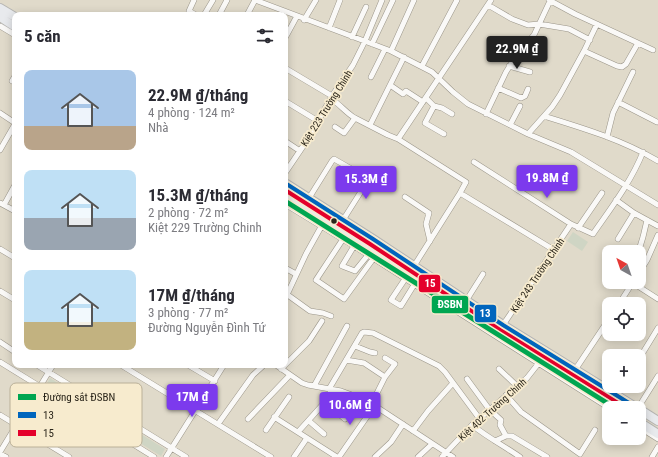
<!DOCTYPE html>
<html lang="vi">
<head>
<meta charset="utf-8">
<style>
  :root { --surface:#fff; --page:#f7f7f7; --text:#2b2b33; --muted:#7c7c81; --accent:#7c3aed }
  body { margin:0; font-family:"Roboto Condensed",sans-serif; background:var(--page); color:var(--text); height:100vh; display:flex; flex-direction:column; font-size:15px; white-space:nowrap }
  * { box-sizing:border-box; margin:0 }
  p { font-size:13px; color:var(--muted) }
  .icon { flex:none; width:22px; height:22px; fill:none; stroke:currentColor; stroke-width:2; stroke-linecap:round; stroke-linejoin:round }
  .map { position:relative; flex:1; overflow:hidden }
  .side { position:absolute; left:12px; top:12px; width:276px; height:356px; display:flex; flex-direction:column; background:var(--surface); border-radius:8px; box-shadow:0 2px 10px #0003 }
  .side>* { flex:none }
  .needle { width:26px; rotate:320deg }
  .buttons { position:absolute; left:602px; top:245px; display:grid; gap:8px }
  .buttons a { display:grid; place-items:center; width:44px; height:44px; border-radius:8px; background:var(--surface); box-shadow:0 2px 10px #0003; font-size:20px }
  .price { position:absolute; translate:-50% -34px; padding:0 9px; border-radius:4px; background:var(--accent); color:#fff; font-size:13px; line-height:26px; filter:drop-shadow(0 1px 2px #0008) }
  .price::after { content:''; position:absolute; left:50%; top:24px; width:12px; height:9px; margin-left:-6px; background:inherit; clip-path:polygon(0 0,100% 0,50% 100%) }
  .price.selected { background:#222; color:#fff }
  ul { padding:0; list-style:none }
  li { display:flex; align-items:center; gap:12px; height:100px; padding:0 12px }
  li span { display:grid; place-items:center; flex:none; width:112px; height:80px; border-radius:8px; color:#555 }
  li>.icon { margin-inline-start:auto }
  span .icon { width:48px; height:48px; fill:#fffc; stroke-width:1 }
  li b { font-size:17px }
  h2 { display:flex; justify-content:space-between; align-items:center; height:48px; padding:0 12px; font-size:17px }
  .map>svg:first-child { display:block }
</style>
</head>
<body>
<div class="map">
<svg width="658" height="457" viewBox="0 0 658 457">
  <rect width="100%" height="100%" fill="#e0daca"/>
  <path fill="#cfd5c4" d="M573,232L588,242L582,251L567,241Z
    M50,378L165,449L161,456L46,385Z"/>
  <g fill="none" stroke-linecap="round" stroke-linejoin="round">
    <g stroke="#9a9589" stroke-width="6">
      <path id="minor" d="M194,0L189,11L196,15
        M255,0L391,51L432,72L453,92L468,104L528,134L571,152L658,205
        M549,0L575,14L653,50
        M488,5L512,19L528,25L539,24L569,29L590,40
        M204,15L213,0
        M219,15L227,0
        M247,15L255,0
        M304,20L316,0
        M597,24L584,51L617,66L622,67L626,64L638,43
        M0,26L15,35
        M329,28L340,0
        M352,37L366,7
        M285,38L297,16
        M372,44L393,0
        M391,51L414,0
        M422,66L457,0
        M509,66L530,72
        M285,68L332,96
        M371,77L385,49
        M12,81L15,76
        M390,85L403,94L406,91L423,102
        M498,88L521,98L525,96L528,89
        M426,98L434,106L442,108L452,114
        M331,99C340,104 346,113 355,118
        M285,101L318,121
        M618,102L657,122
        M434,106L425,123L444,134
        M0,113L15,123
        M486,114L506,72L518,53L534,35L550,1
        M544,116C583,128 623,140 658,161
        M370,125L404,57
        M510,125L520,106
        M335,127L344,133L355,118L388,135L398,139L466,182L460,193L414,266
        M528,134L552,107L560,95L584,51
        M607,137L613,113L633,72
        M398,139L491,0
        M285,141L300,151
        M0,150L15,124
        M474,162L571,224L593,234C611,208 631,182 643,152
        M285,173L308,139L332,96L353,65L365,41L382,0
        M460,193L554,250
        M405,197L429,213L426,224L430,241
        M309,198L332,161L334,159L369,179
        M616,200L634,213L658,226
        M0,203L15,211
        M285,204L354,246L609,408
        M4,205L15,185
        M343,220L374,171
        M578,228L602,193
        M343,239L316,280L344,299L373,259
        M618,239L634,213
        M354,246L342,266L355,271L368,255
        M0,249L15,258
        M639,250L643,237L647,220
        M285,268L296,274
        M639,273L647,260L658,235
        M405,279L391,300L401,306L414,285
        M633,283L658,299
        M0,291L15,300
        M285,293L310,311L323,313L331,316
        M285,299L306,254L321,227
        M466,301L483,274
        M619,304L633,282
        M503,325L571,224
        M0,342L15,352
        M355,346L370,352L375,353
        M639,359L658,328
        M346,360L364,363L385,377
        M0,362L154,457
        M37,365L186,457
        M121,365L271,457
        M188,365L215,381
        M276,365L302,383L308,385L341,391L366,400L453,457
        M281,369L309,341L322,321
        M499,369L517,386
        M575,370L609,319
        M467,379L489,409L501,420L500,425L506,436
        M314,386L347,326
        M329,389L362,333L364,332L373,333L439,366L445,372L479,418
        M506,395L521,412L580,454L595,430
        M617,395L623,386
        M325,402L345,419
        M372,403L385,377L395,364L385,358
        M638,408L658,376
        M0,415L69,457
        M274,417L337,457
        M248,419L289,376
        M309,421L324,434
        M218,424L253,375L264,365
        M472,425C487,437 504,446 520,457
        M639,427L658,439
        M266,430L289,397
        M413,431L428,411L453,383
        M298,432L325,402L332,389
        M495,441L506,436H512L547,457
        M0,452L53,365
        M0,454L6,457
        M166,457L224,365
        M294,457L307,438
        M339,457L375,405
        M375,457L391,442L403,424
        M418,457L432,444
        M442,457L472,425L527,378L538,364
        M652,457L658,447"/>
    </g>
    <g stroke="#b5b4b1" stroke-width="10">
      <path id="highway" d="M0,8L15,17
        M0,17L15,27
        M285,183L373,239L503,325L637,408
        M285,198C396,267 506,338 617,408
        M639,409L658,421
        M639,422L658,434"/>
    </g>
    <use href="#minor" stroke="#faf9f7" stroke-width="5"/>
    <use href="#highway" stroke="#e8eaed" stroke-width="8"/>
    <g stroke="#f7ebce" stroke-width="7">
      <path id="bus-1" d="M285,183L373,239L503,325L637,408"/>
    </g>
    <g stroke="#f7ebce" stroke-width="7">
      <path id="bus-2" d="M285,190L370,244L500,330L626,408"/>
    </g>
    <use href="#bus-1" stroke="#0065bd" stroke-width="4"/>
    <use href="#bus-2" stroke="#e4002b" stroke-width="4"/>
    <g stroke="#f7ebce" stroke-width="8">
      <path id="rail-1" d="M285,201L615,408"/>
    </g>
    <use href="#rail-1" stroke="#00a651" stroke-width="5"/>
  </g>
  <circle fill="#2b261b" stroke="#f7ebce" stroke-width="1.5" cx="334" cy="221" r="3.5"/>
  <g text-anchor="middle" stroke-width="3.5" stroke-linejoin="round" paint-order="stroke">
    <g font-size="10" fill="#2b261b" stroke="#f7ebce">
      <text transform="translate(326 108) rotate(-58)" y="4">Kiệt 223 Trường Chinh</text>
      <text transform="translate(537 275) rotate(-56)" y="4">Kiệt 243 Trường Chinh</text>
      <text transform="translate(492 409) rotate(-42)" y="4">Kiệt 402 Trường Chinh</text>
    </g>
  </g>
  <rect x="10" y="383" width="132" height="64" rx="6" fill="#f7ebce" stroke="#bab098" stroke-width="1"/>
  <rect x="18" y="394" width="18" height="6" fill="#00a651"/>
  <rect x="18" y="412" width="18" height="6" fill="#0065bd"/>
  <rect x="18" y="430" width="18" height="6" fill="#e4002b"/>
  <g font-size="11" fill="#2b261b">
    <text x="43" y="401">Đường sắt ĐSBN</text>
    <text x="43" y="419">13</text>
    <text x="43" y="437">15</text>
  </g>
  <g stroke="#f7ebce" stroke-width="1.5">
    <rect x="418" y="274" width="23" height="19" rx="4" fill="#e4002b"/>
    <rect x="431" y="295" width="38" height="19" rx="4" fill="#00a651"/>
    <rect x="474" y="304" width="23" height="19" rx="4" fill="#0065bd"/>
  </g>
  <g font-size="11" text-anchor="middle" font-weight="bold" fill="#fff">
    <text x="430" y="287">15</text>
    <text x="450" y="308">ĐSBN</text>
    <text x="485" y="317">13</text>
  </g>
</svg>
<div class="buttons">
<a><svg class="needle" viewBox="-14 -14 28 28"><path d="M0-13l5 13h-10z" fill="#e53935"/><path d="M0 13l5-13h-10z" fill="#7c7c81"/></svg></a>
<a><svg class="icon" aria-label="locate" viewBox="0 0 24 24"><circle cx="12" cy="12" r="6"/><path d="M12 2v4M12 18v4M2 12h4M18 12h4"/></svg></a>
<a>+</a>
<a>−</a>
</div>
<b class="price selected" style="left:517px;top:70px">22.9M ₫</b>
<b class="price" style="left:547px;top:199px">19.8M ₫</b>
<b class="price" style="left:366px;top:200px">15.3M ₫</b>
<b class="price" style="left:192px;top:418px">17M ₫</b>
<b class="price" style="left:350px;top:426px">10.6M ₫</b>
<section class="side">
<h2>5 căn<svg class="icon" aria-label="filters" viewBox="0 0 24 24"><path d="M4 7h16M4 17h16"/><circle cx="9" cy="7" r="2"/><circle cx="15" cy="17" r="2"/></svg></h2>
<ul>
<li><span style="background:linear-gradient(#a9c7e8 70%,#b9a48a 0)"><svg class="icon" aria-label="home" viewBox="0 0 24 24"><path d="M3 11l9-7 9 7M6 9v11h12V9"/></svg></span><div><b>22.9M ₫/tháng</b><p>4 phòng · 124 m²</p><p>Nhà</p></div></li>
<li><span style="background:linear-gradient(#bfe0f5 60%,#9aa5b1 0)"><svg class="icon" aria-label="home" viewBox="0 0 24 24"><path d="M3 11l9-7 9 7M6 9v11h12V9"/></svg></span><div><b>15.3M ₫/tháng</b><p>2 phòng · 72 m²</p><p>Kiệt 229 Trường Chinh</p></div></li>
<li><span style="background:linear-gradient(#bfe0f5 65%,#c2b280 0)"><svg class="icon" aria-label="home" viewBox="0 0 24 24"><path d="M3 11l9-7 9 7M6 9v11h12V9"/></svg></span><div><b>17M ₫/tháng</b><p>3 phòng · 77 m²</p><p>Đường Nguyễn Đình Tứ</p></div></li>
</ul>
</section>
</div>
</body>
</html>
